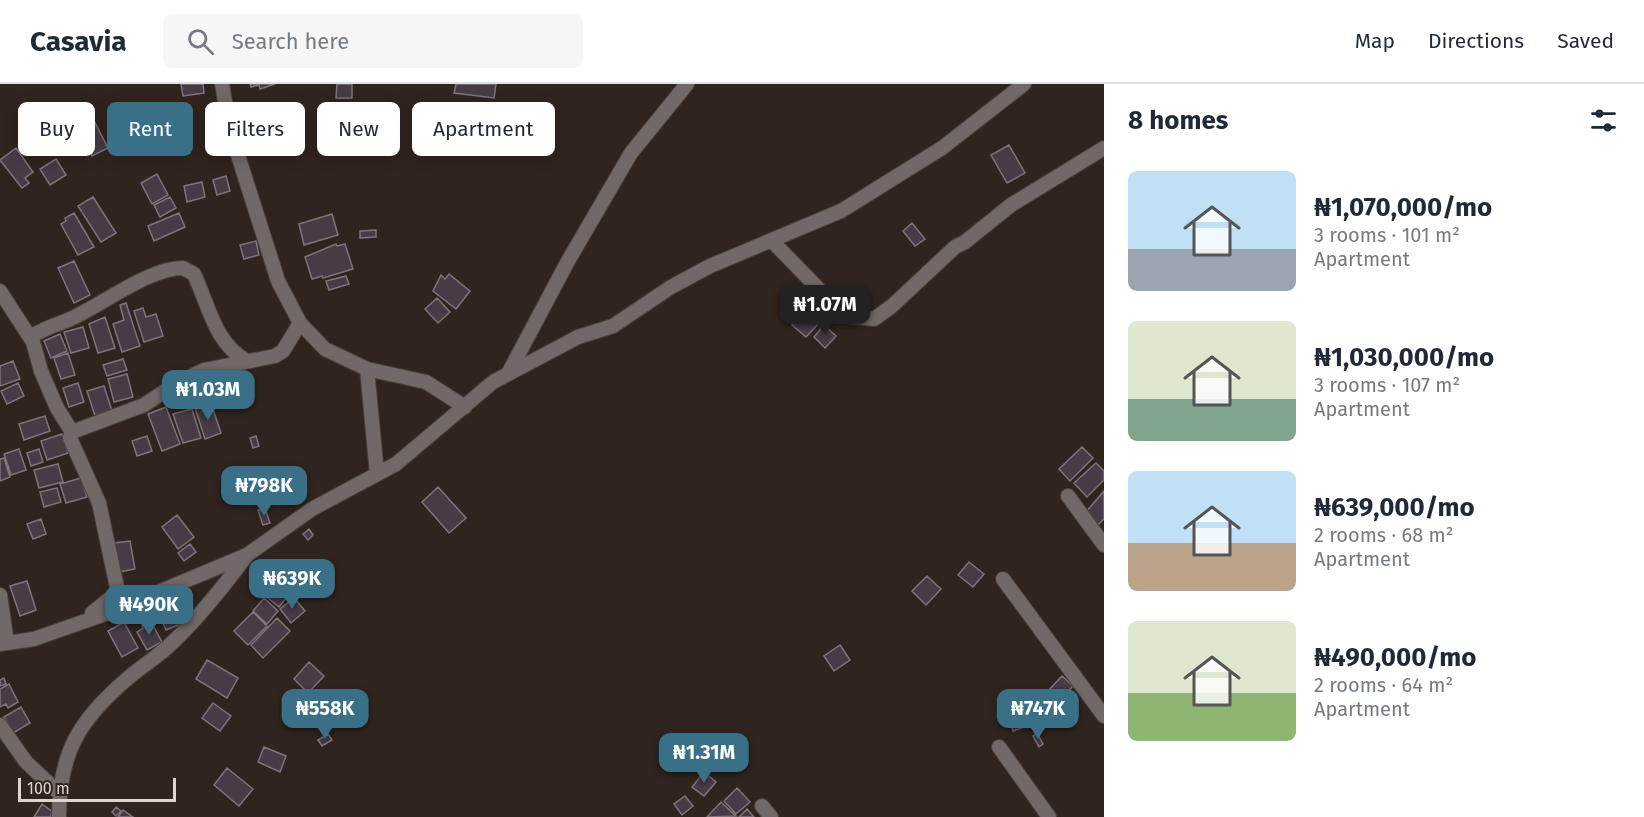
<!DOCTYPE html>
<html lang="en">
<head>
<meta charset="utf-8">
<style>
  :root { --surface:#fff; --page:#f6f6f7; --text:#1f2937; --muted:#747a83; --line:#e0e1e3; --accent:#3a7087 }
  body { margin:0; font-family:"Fira Sans",sans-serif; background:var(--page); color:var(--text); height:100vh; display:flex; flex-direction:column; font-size:22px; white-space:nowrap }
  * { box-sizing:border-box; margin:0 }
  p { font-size:20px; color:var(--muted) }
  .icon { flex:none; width:33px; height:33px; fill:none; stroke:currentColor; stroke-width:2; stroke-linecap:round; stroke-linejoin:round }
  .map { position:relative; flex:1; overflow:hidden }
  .panel { display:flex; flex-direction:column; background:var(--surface); width:540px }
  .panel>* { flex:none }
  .guide { position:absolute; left:18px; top:18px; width:570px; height:54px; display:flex; gap:12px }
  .scale { position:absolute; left:18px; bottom:15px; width:158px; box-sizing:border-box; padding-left:6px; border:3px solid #dcd5d0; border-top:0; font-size:16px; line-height:21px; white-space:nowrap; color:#dcd5d0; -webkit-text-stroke:4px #30251e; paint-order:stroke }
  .price { position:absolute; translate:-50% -51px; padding:0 14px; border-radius:12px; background:var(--accent); color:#fff; font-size:20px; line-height:39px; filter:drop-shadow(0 2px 3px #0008) }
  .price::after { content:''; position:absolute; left:50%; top:36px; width:18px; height:14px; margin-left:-9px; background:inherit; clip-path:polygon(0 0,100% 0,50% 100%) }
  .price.active { background:#222; color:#fff }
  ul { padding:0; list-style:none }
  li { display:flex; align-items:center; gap:18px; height:150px; padding:0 24px }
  li span { display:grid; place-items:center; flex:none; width:168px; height:120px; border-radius:9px; color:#555 }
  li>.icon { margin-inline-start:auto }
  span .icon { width:72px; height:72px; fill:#fffc; stroke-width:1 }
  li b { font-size:26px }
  h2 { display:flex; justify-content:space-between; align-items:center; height:72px; padding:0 24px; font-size:26px }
  .pill { padding:0 21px; border-radius:9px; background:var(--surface); box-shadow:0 3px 15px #0003; font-size:21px; line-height:54px }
  .pill.active { background:var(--accent); color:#fff }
  header { display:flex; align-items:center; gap:36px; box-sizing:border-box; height:84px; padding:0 30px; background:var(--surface); border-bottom:2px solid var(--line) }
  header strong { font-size:28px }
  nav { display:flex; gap:33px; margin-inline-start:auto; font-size:21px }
  .search { width:420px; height:54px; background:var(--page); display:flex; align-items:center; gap:15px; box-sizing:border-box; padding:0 21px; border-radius:9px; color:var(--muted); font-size:22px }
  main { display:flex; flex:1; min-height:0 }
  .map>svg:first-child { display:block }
</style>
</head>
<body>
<header>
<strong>Casavia</strong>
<div class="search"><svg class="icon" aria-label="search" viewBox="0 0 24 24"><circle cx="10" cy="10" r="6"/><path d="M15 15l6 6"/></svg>Search here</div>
<nav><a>Map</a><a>Directions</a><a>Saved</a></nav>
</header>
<main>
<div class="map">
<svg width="1104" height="733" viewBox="0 0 1104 733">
  <rect width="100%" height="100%" fill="#30251e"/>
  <path fill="#473c46" stroke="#7f737e" stroke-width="1.5" d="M181,0H203L204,9L183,12Z
    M250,0H275L260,5L259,1L251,3Z
    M337,0H352V14H336Z
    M456,0H496L494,14L454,9Z
    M92,33L108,64L92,72L77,41Z
    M522,41L528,44L526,50L520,48Z
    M1009,61L1025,89L1007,99L991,71Z
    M16,64L33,88L25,94L29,99L22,104L0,76Z
    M56,75L66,91L50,101L40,85Z
    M157,90L168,111L152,120L141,99Z
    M226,92L230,107L217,111L213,96Z
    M202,98L205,113L187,118L184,102Z
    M93,113L116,149L101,158L78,122Z
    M170,113L176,124L160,133L154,121Z
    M74,129L94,163L78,171L61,140L66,137L65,134Z
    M179,129L185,143L154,157L148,142Z
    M332,130L338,151L304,161L299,140Z
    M912,139L925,155L915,162L903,147Z
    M376,146V153L360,154V147Z
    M256,157L259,171L244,175L240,161Z
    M336,160L337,162L345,160L353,185L323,194L322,192L312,195L305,173Z
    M74,177L90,211L74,219L58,184Z
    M449,190L470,207L456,225L433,207L441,191L445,195Z
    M346,192L349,200L329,206L326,197Z
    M437,214L450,228L438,239L425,225Z
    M126,219L140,262L122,268L113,240L124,236L120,221Z
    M143,224L146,233L156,230L163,252L144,258L134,227Z
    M807,224L821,237L806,253L792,241Z
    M105,233L115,264L98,269L89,240Z
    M824,241L836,252L825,264L814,253Z
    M83,243L89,264L71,269L64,248Z
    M60,250L67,267L51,274L44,257Z
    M68,269L75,291L61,295L54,274Z
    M123,275L127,286L107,292L103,281Z
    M13,277L20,295L0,302V282Z
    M127,290L133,313L114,318L108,295Z
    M18,299L24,312L7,320L1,307Z
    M78,299L84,318L69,323L63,304Z
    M104,302L112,327L95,332L87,307Z
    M211,319L221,349L205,355L195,324Z
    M166,323L180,360L162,367L148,330Z
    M192,325L201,354L183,359L173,330Z
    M45,332L50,347L24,356L19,340Z
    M62,350L68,369L47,376L41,357Z
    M147,352L152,367L137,372L132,357Z
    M256,352L259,362L253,364L250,354Z
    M1082,363L1093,374L1070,397L1059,385Z
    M19,365L26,386L11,391L4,370Z
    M39,365L43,378L31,382L27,369Z
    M4,374L10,393L0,397V375Z
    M1096,379L1104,387V396L1087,413L1074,399Z
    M58,380L63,398L39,404L34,386Z
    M81,394L87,413L66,419L60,400Z
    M438,403L466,434L449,449L422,418Z
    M57,404L61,418L44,423L40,408Z
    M1104,407V435L1098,441L1085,429Z
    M265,424L270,439L263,441L258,426Z
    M177,431L194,453L178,465L162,443Z
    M41,435L46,450L33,455L27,440Z
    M309,445L313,451L308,456L303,450Z
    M130,457L135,485L119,488L114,459Z
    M190,460L196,468L184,477L178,469Z
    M969,478L984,490L973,503L958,491Z
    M264,485L291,508L279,523L251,500Z
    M927,492L941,505L926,521L912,507Z
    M27,497L36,526L20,532L10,502Z
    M172,511L183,539L166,546L154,518Z
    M264,514L278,527L267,540L253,527Z
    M294,514L305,527L291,539L280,525Z
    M253,528L267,542L248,561L234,547Z
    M277,534L290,547L263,574L251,561Z
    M150,536L162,558L147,566L137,548L143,544L142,541Z
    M124,538L138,564L122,573L108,547Z
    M840,561L850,576L834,587L824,572Z
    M207,576L238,594L227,614L196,595Z
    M309,578L324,592L308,609L294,595Z
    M1062,592L1073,602L1055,622L1043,612Z
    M4,594L6,600L0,602V596Z
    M9,600L18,618L8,624L6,620L0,623V605Z
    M1039,610L1053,623L1042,635L1028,622Z
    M213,619L231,632L220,647L202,634Z
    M21,623L30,639L13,649L4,633Z
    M1030,625L1035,639L1013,647L1008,632Z
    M1037,649L1043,660L1039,663L1033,652Z
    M328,650L332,656L322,662L318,656Z
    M264,663L286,672L280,688L258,678Z
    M227,684L253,705L239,722L214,701Z
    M704,688L716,698L704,712L692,703Z
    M737,704L750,718L736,730L724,717Z
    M685,712L693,722L682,731L674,720Z
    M721,718L736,732L707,733Z
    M42,720L53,728L50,733H34Z
    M116,723L121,727L116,732L112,728Z
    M747,725L754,733H739Z
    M123,726L133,733H118Z"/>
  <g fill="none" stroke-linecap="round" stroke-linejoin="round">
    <g stroke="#4c413a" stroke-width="16">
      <path id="minor" d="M222,0L230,46L278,197L300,239L325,265L367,285L426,298L465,323
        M772,157L845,232L874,235L892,222L955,163L965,158L1011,121L1104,64
        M0,207L33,258L41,287L57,324L72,348
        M30,253C43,245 55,241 68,236C101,222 148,184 183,184L194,190C209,222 215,260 247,277
        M367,285L377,390
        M509,288L568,177L631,69L687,0
        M1068,412L1104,461
        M1003,495L1104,632
        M0,511L7,559
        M92,529L118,508L99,419L70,354L72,348L144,321L177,299L204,286L275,272L283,267L300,239
        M0,560L34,555L111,528L247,471L312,425L396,380L493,298L578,253L613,242L671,203L710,182L841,127L942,64L1024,0
        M0,641L26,678L59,709
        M999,663L1049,733
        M762,722L771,733
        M59,733C59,669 79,636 127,595C142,582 159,572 173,558C201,531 224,502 247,471"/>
    </g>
    <use href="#minor" stroke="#716968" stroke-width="14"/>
  </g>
</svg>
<div class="scale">100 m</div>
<b class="price active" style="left:825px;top:252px">₦1.07M</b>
<b class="price" style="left:208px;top:337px">₦1.03M</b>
<b class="price" style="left:264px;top:433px">₦798K</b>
<b class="price" style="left:292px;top:526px">₦639K</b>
<b class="price" style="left:149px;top:552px">₦490K</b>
<b class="price" style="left:325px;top:656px">₦558K</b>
<b class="price" style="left:1038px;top:656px">₦747K</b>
<b class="price" style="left:704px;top:700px">₦1.31M</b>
<div class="guide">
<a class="pill">Buy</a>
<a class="pill active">Rent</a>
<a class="pill">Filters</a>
<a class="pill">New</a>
<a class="pill">Apartment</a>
</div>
</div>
<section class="panel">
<h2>8 homes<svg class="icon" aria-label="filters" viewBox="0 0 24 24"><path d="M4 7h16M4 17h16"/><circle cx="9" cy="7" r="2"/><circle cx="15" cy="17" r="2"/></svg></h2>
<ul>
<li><span style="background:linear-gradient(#bfe0f5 65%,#9aa5b1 0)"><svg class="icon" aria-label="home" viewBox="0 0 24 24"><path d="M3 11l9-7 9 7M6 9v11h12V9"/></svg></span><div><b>₦1,070,000/mo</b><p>3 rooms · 101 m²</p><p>Apartment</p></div></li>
<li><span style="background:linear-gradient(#dfe7d0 65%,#7fa58c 0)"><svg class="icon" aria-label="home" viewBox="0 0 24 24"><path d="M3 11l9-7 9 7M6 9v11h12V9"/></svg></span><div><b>₦1,030,000/mo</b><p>3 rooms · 107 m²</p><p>Apartment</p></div></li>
<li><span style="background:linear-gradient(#bfe0f5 60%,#b9a48a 0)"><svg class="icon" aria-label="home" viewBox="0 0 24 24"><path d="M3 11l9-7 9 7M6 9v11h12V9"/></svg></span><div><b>₦639,000/mo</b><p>2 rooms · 68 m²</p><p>Apartment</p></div></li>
<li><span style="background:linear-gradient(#dfe7d0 60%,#8fb573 0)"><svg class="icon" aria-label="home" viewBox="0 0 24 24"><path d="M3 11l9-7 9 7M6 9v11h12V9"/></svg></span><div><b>₦490,000/mo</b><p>2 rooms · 64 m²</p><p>Apartment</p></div></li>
</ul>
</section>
</main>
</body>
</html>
